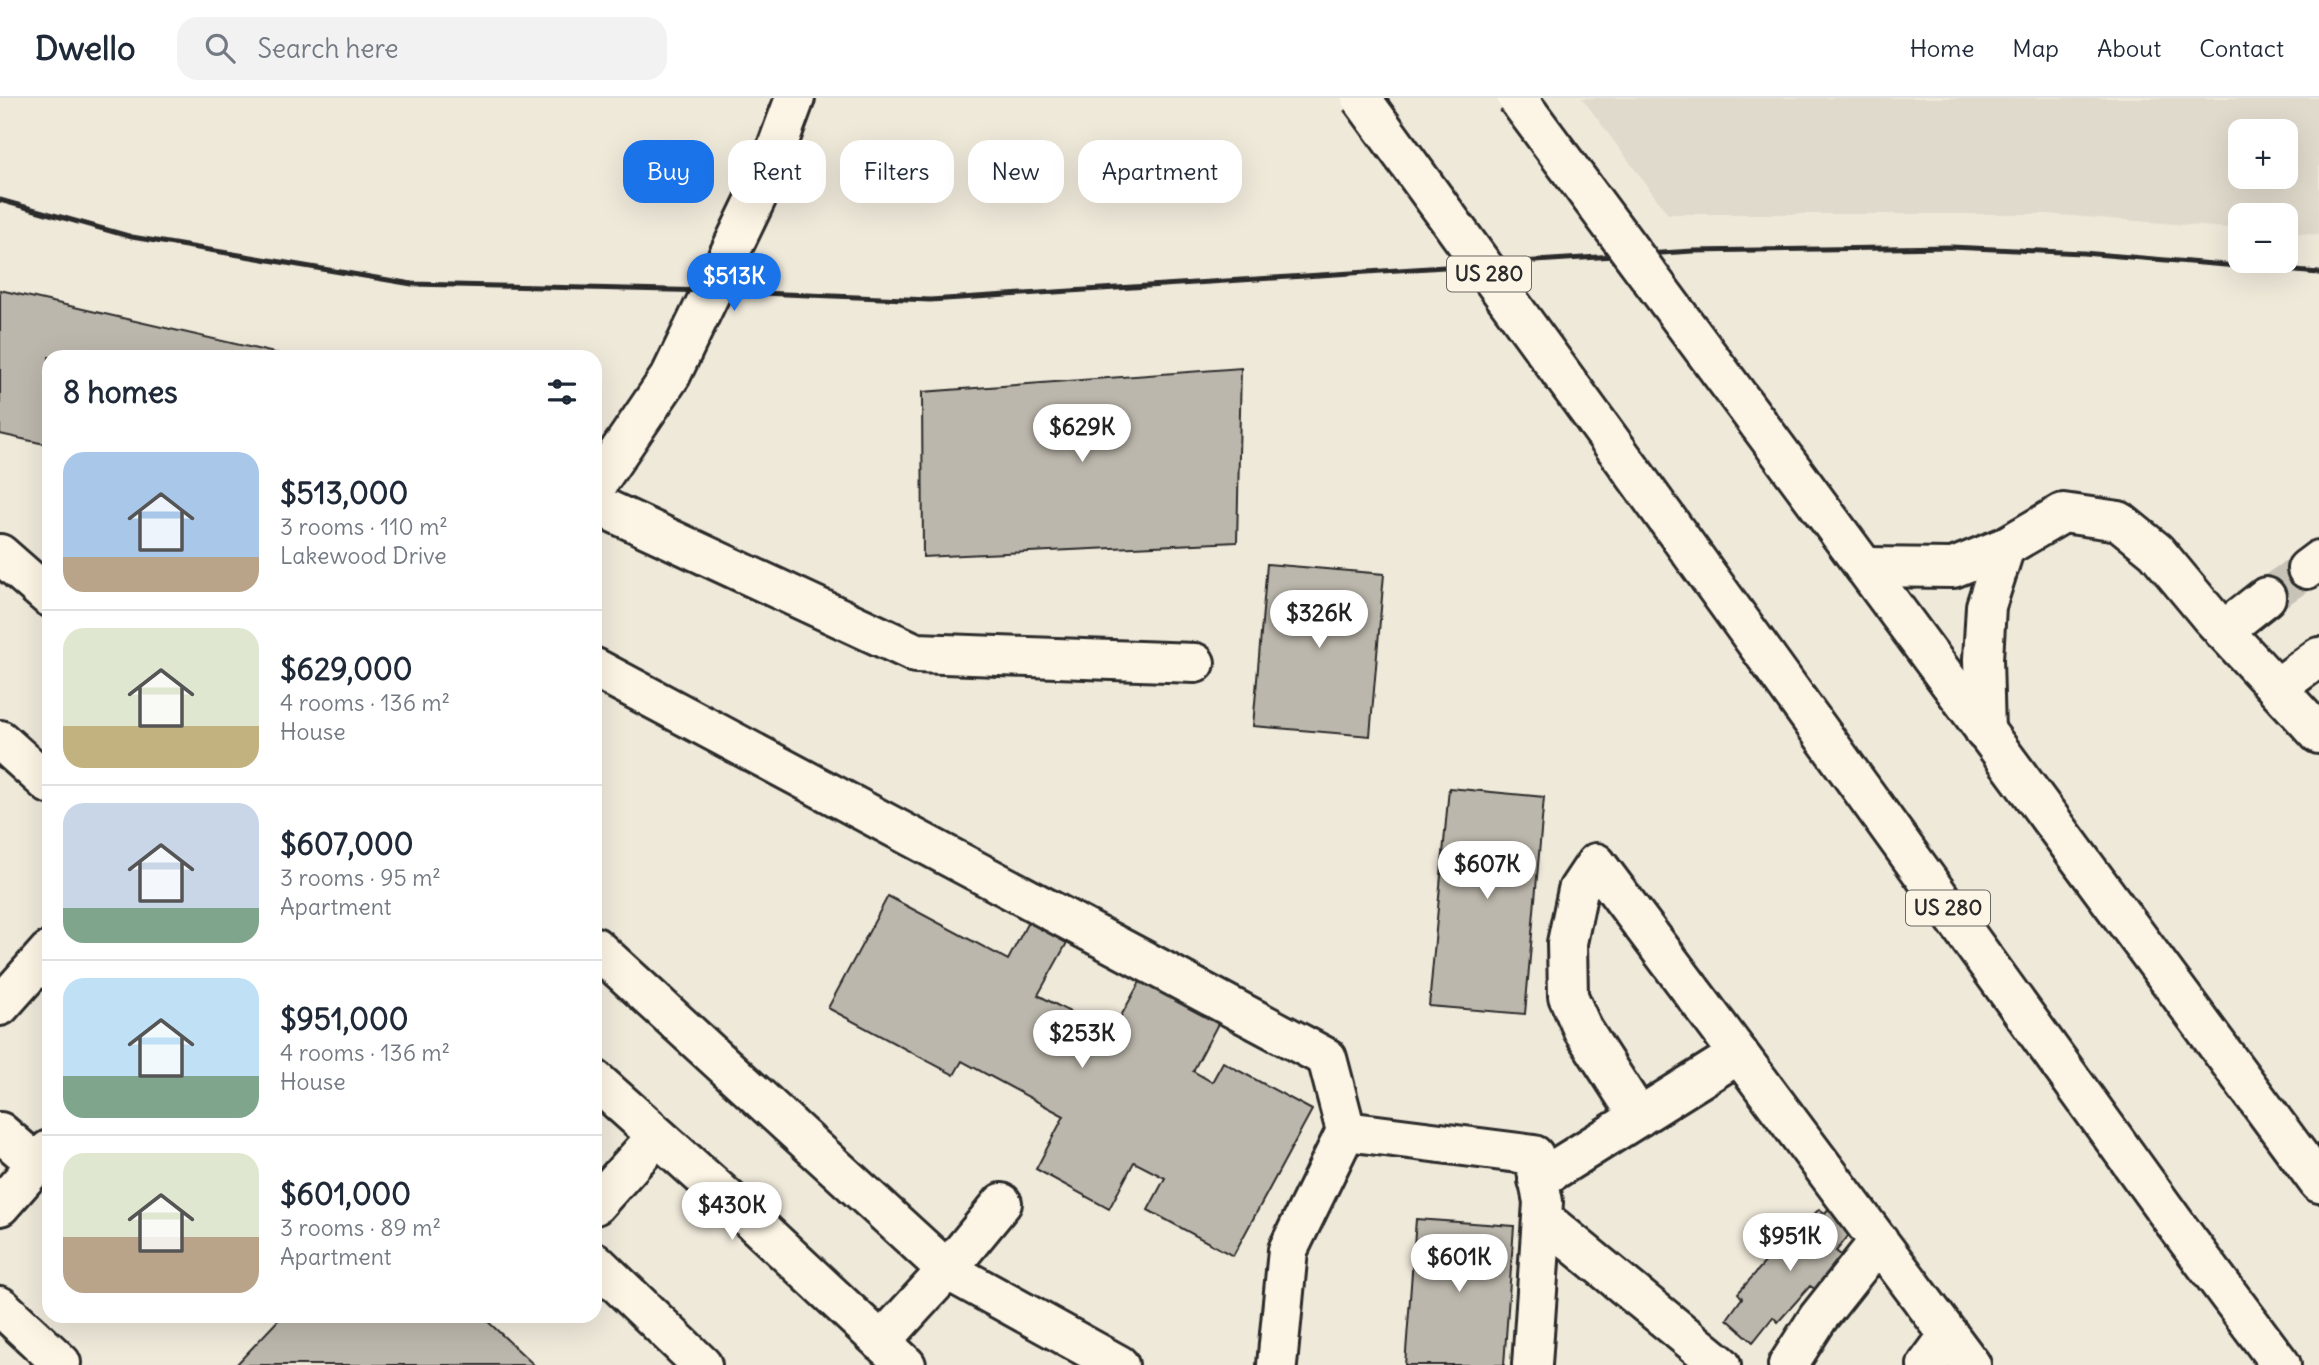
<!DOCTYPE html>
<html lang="en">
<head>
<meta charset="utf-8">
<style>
  :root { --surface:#fff; --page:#f2f2f3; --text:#1f2937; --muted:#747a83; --line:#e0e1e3; --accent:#1a73e8 }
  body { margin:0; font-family:Delius,sans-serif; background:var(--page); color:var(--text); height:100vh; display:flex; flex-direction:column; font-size:26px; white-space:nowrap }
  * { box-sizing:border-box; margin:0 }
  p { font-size:23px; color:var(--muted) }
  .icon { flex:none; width:38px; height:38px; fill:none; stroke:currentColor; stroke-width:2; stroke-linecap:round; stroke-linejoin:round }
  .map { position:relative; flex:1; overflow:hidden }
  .panel { position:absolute; left:42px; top:252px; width:560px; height:973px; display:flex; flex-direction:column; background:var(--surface); border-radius:21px; box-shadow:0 7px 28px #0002 }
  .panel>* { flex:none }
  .banner { position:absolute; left:623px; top:42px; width:665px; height:63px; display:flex; gap:14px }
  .tools { position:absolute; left:2228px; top:21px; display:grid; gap:14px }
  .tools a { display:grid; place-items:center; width:70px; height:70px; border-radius:14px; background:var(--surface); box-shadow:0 7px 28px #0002; font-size:35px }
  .price { position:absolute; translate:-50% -60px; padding:0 16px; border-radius:24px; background:#fff; color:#222; font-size:23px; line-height:46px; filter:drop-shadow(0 2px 4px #0008) }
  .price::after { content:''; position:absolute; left:50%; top:42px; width:21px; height:16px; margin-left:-10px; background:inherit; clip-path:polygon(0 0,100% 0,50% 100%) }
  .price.selected { background:var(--accent); color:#fff }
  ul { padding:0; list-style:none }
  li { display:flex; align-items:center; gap:21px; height:175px; padding:0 21px }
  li+li { border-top:2px solid var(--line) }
  li span { display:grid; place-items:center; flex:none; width:196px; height:140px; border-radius:21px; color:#555 }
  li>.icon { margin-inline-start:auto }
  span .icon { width:84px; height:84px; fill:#fffc; stroke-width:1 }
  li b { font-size:30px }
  h2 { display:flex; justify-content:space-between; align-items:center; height:84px; padding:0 21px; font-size:30px }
  .chip { padding:0 24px; border-radius:21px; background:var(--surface); box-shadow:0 7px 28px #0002; font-size:24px; line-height:63px }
  .chip.selected { background:var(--accent); color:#fff }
  header { display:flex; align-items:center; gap:42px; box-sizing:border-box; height:98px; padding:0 35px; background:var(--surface); border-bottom:2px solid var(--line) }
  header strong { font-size:33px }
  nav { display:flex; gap:38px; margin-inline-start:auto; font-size:24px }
  .search { width:490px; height:63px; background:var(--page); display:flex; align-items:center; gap:18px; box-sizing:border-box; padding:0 24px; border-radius:21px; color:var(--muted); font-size:26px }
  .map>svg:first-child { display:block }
</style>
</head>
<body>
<header>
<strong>Dwello</strong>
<div class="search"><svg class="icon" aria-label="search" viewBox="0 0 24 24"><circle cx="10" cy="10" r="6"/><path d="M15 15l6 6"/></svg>Search here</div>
<nav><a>Home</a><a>Map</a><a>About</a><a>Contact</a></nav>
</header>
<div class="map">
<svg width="2319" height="1267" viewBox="0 0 2319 1267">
  <rect width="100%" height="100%" fill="#efe9da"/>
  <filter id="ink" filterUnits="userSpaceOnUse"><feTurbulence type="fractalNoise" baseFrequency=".0143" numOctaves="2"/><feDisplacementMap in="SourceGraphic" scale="14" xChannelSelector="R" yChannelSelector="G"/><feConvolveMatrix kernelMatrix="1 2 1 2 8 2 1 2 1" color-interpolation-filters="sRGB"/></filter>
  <g filter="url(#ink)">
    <path fill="#e0dacc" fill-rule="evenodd" d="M1582,0H2319V137L2286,134V117H2240V131L2046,116H1668ZM2240,33H2286V79H2240Z"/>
    <path fill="#bcb7ac" stroke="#2b2b2b" stroke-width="2" d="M0,192L292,259H49V347L0,336Z
      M1241,270L1237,444L923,459L922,294Z
      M1267,466L1384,476L1370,638L1253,628Z
      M1449,690L1544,699L1525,916L1429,908Z
      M888,798L1008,862L1029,822L1068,843L1038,897L1111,936L1142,880L1220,922L1193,973L1212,984L1223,964L1312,1012L1233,1158L1148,1112L1165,1080L1134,1064L1109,1111L1036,1071L1064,1018L962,963L954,977L828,910Z
      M1830,1109L1850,1136L1836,1153L1842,1158L1815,1191L1810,1188L1778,1224L1773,1219L1753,1244L1727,1221L1742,1200L1738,1195L1796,1129L1801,1131L1819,1111L1825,1115Z
      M1416,1121L1514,1128L1504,1267H1405Z
      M282,1218H482L534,1267H236Z"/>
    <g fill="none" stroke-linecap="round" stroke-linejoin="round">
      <path stroke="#c8c3b7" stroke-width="38" stroke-dasharray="38 19" stroke-linecap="butt" d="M2266,499L2307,471"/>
      <g stroke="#2b2b2b" stroke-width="44">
        <path id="minor" d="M595,389L671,277L764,84L795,0
          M595,406L916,555L1195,565
          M0,456L49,499
          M1864,469L1953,470L2005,449L2063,415L2119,423L2156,453L2210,518L2319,636
          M2307,471L2319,462
          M2223,533L2266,499
          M595,570L1327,960L1346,1033L1288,1152L1277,1267
          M2277,590L2319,559
          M1985,634L1983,561L1986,508L2005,449
          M0,642L49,686
          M595,849L947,1172L1119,1267
          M0,908L49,853
          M595,982L749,1120L906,1267
          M1639,1019L1583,932L1568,898L1567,845L1578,792L1596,765L1971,1267
          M1346,1033L1534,1057L1543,1104L1532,1267
          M0,1034L37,1066
          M1538,1082L1739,956
          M595,1107L657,1038
          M0,1108L49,1052
          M1542,1120L1721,1267
          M595,1164L702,1267
          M0,1208L61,1265L59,1267
          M881,1244L947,1172L1002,1105
          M1788,1267L1818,1220L1879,1143
          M1927,1267L1949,1237"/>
      </g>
      <g stroke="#2b2b2b" stroke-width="44">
        <path id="highway" d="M1758,325L2319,1085
          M1617,352L2174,1124L2281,1267"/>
      </g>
      <use href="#minor" stroke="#fcf5e5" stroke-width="38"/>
      <use href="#highway" stroke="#fcf5e5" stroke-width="38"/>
      <path stroke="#2b2b2b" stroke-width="5" d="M0,102L132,139L412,186L712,193L930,202L1693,153L1951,149L2083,155L2319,175"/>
      <g stroke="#2b2b2b" stroke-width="44" stroke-linecap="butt">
        <path id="highway-bridge" d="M1361,0L1617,352
          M1517,0L1758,325"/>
      </g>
      <use href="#highway-bridge" stroke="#fcf5e5" stroke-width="38"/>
    </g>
  </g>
  <g text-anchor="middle" stroke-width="6" stroke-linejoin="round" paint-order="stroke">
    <g fill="#fcf5e5" stroke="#6a6863" stroke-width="2">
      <rect x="1447" y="158.5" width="84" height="35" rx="5"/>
      <rect x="1906" y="792.5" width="84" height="35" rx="5"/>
    </g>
    <g font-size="21" font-weight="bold" fill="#2b2b2b">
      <text x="1489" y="183">US 280</text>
      <text x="1948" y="817">US 280</text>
    </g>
  </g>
</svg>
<div class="tools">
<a>+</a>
<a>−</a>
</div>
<b class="price selected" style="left:734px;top:215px">$513K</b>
<b class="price" style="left:1082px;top:366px">$629K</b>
<b class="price" style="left:1319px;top:552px">$326K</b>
<b class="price" style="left:1487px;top:803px">$607K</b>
<b class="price" style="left:1082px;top:972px">$253K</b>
<b class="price" style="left:732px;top:1144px">$430K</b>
<b class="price" style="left:1790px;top:1175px">$951K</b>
<b class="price" style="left:1459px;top:1196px">$601K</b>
<div class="banner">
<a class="chip selected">Buy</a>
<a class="chip">Rent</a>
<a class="chip">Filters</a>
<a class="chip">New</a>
<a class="chip">Apartment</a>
</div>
<section class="panel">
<h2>8 homes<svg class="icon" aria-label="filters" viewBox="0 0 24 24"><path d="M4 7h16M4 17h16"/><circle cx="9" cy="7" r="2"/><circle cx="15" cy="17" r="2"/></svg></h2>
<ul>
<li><span style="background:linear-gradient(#a9c7e8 75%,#b9a48a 0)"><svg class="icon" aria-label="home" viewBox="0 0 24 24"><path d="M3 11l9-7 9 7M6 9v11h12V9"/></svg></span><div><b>$513,000</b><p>3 rooms · 110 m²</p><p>Lakewood Drive</p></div></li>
<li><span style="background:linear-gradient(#dfe7d0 70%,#c2b280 0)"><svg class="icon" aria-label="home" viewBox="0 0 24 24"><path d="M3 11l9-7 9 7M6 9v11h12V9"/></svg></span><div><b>$629,000</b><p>4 rooms · 136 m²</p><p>House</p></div></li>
<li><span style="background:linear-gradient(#c9d6e8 75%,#7fa58c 0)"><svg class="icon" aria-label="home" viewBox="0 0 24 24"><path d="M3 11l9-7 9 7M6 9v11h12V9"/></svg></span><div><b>$607,000</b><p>3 rooms · 95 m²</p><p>Apartment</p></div></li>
<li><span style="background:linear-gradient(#bfe0f5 70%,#7fa58c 0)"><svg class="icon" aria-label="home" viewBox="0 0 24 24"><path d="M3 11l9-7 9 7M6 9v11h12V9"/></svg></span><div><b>$951,000</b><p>4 rooms · 136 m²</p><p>House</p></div></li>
<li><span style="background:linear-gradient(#dfe7d0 60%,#b9a48a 0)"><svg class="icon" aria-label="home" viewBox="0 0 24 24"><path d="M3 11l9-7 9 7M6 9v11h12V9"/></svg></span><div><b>$601,000</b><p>3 rooms · 89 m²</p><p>Apartment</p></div></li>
</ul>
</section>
</div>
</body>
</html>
